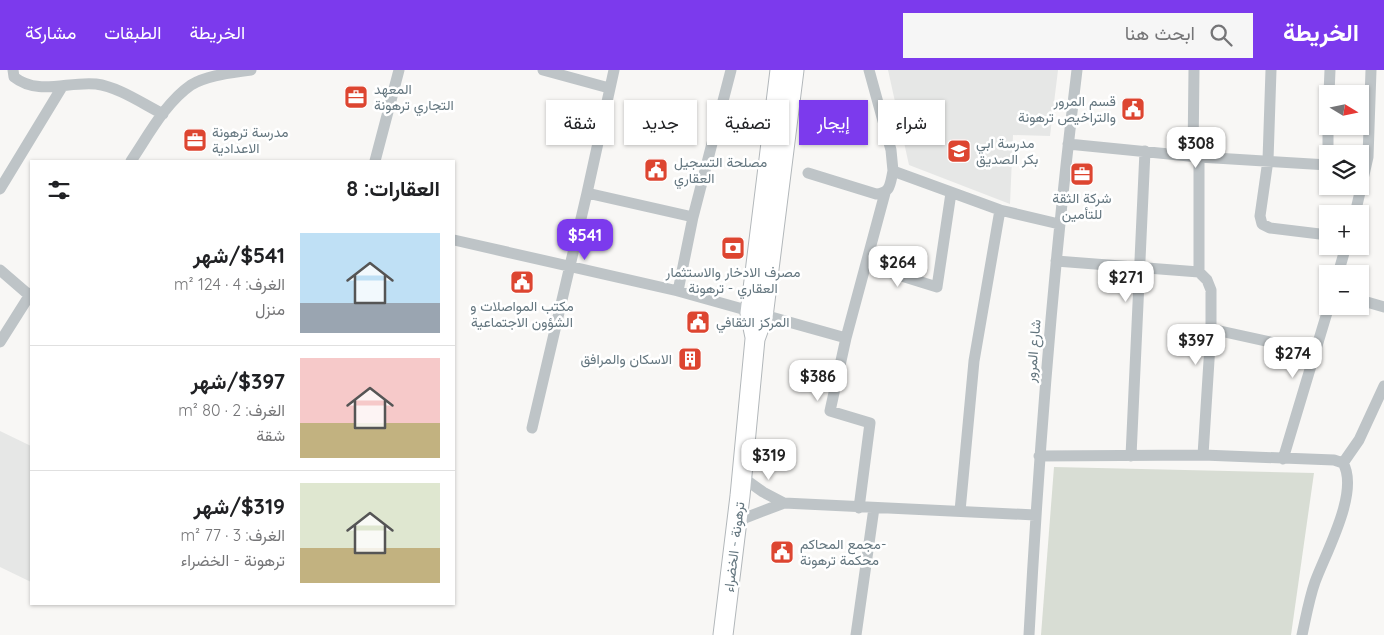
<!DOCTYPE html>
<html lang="ar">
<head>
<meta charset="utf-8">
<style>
  :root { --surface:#fff; --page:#f6f6f6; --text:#202124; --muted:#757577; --line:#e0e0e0; --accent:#7c3aed }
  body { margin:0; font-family:Quicksand,Vazirmatn,sans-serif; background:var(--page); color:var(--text); direction:rtl; height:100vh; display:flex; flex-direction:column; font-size:19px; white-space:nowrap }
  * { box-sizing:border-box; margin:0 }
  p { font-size:16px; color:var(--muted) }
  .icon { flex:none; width:28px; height:28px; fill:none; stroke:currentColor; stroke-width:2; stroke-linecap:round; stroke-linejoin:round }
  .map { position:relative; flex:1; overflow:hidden; direction:ltr }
  .panel { position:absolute; left:30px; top:90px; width:425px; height:445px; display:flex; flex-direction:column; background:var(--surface); border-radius:0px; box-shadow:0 1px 4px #0004; direction:rtl }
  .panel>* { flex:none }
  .top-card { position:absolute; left:470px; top:30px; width:475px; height:45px; direction:rtl; display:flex; gap:10px }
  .needle { width:32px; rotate:100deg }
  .controls { position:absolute; left:1319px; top:15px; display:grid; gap:10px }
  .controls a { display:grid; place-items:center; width:50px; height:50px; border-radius:0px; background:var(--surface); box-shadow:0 1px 4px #0004; font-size:25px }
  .price { position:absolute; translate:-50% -42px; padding:0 11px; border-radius:10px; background:#fff; color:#222; font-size:16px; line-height:32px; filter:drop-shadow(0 1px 2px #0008) }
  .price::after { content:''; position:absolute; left:50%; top:30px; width:15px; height:11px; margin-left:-8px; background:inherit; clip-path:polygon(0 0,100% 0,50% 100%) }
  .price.on { background:var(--accent); color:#fff }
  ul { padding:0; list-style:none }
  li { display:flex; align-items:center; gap:15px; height:125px; padding:0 15px }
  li+li { border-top:1px solid var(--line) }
  li span { display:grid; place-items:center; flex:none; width:140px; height:100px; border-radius:0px; color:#555 }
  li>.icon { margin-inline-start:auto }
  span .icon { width:60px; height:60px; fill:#fffc; stroke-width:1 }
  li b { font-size:21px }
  h2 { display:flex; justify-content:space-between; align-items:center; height:60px; padding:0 15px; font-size:21px }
  .tag { padding:0 18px; border-radius:0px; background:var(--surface); box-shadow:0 1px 4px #0004; font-size:18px; line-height:45px }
  .tag.on { background:var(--accent); color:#fff }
  header { display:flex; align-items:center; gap:30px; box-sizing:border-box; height:70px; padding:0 25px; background:var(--accent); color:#fff }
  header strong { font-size:24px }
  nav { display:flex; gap:28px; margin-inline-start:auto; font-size:18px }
  .search { width:350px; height:45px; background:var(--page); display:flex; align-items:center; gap:12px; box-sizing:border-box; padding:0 18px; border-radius:0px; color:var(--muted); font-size:19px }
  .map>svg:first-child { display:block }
</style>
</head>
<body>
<header>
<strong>الخريطة</strong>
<div class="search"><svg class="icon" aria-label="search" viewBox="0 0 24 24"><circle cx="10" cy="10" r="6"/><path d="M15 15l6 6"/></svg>ابحث هنا</div>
<nav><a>الخريطة</a><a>الطبقات</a><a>مشاركة</a></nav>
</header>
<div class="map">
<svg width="1384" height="565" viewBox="0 0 1384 565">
  <rect width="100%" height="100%" fill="#f8f7f5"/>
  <path fill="#e6e7e6" d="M888,0H1058L1050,66L1013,65L1010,134L909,95Z
    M0,361L31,376V512L0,497Z"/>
  <path fill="#d8ddd4" d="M1054,397L1314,403L1291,565H1041Z"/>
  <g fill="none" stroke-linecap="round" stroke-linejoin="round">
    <g stroke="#b2b7ba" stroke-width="21">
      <path id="trunk" d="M755,267L750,243L780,0
        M723,565L740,426L755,269L763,247L794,0"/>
    </g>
    <path stroke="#bec4c7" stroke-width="11" d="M13,0L14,7C38,26 68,11 96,14C119,17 143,34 163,44
      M543,0L609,18
      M869,0L891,80L893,101L1000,140L1059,154
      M1271,0L1268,90L1260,146L1262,154L1270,158L1328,165
      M1329,24L1330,0
      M1068,74L1199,87L1328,95
      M1328,84V56
      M1193,86L1194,0
      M1199,87V202
      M131,91C148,66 165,33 191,15C208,5 232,3 251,0
      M375,91L399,0
      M808,103L876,124C891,123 890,114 893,101
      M0,119L62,17
      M587,123L693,147
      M1355,144L1368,87L1371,0
      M454,170L678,221L846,268
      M1056,191L1199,202L1207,210L1211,220V259L1203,385
      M866,195L937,217L951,123
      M0,200L29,225
      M1338,204L1346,176
      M678,221L693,147L731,0
      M1360,230L1384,237
      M1211,259L1315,282
      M0,272L31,223
      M532,358L587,123L614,0
      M1039,386L1203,385L1334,390L1343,393C1360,422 1325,484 1315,512C1309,529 1306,547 1302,565
      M1131,386L1145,81
      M1283,389L1329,236
      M1343,393L1359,370L1384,316
      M742,407L763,422L784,433
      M859,438L870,353L830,341L846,268L885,123
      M960,441L974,291L1000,140
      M737,451L784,433L1035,445
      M856,565L874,438
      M1029,565C1039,376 1054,188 1077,0"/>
    <use href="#trunk" stroke="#fff" stroke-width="19"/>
  </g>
  <defs>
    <g id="office-square" transform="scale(1.25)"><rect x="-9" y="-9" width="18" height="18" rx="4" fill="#dd4530" stroke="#fff"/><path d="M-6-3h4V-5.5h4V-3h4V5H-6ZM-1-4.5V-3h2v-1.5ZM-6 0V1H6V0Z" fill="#fff"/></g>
    <g id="civic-square" transform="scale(1.25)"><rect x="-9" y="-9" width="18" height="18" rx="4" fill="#dd4530" stroke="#fff"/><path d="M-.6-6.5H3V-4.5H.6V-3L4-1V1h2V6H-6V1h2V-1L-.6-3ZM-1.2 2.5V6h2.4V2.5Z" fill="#fff"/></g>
    <g id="school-square" transform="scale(1.25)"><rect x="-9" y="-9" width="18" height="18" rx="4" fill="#dd4530" stroke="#fff"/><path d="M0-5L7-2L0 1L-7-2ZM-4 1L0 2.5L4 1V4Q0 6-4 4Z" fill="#fff"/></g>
    <g id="bank-square" transform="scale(1.25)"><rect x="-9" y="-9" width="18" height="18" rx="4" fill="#dd4530" stroke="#fff"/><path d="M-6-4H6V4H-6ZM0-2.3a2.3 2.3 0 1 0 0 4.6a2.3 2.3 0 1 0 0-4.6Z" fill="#fff"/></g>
    <g id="building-square" transform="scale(1.25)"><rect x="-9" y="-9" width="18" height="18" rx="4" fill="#dd4530" stroke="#fff"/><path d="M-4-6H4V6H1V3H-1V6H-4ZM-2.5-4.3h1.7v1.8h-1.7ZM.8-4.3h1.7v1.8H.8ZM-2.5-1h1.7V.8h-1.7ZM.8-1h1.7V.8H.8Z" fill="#fff"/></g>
  </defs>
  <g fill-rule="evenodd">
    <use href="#office-square" x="356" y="27"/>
    <use href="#civic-square" x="1133" y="39"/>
    <use href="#office-square" x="195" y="70"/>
    <use href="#school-square" x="959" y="81"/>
    <use href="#civic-square" x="656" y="100"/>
    <use href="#office-square" x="1082" y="104"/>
    <use href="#bank-square" x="733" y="178"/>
    <use href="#civic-square" x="522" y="212"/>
    <use href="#civic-square" x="698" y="252"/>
    <use href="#building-square" x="690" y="289"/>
    <use href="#civic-square" x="782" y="482"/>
  </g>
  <g text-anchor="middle" stroke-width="5" stroke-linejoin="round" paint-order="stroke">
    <g font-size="14" fill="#64767f" stroke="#fff" text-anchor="start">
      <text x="374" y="24">المعهد<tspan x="374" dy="16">التجاري ترهونة</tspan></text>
      <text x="1116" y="36" text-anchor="end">قسم المرور<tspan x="1116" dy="16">والتراخيص ترهونة</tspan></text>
      <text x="212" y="67">مدرسة ترهونة<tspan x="212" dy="16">الاعدادية</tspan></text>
      <text x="976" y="78">مدرسة ابي<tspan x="976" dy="16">بكر الصديق</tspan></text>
      <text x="674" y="97">مصلحة التسجيل<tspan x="674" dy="16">العقاري</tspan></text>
      <text x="1082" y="133" text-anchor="middle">شركة الثقة<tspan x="1082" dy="16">للتأمين</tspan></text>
      <text x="733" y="207" text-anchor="middle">مصرف الادخار والاستثمار<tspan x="733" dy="16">العقاري - ترهونة</tspan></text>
      <text x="522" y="241" text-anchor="middle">مكتب المواصلات و<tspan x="522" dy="16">الشؤون الاجتماعية</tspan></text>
      <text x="716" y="257">المركز الثقافي</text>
      <text x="672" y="294" text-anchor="end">الاسكان والمرافق</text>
      <text x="800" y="479">مجمع المحاكم-<tspan x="800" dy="16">محكمة ترهونة</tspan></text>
    </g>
    <g font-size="14" fill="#64767f" stroke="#fff">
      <text transform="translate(1033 281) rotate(-85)" y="5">شارع المرور</text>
      <text transform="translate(734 477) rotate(-83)" y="5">ترهونة - الخضراء</text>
    </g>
  </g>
</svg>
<div class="controls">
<a><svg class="needle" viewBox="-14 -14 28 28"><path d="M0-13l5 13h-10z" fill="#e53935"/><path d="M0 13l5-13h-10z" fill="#757577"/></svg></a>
<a><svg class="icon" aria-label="layers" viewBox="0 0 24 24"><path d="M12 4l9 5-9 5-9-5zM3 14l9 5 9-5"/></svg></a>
<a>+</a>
<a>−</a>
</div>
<b class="price" style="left:1196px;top:99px">$308</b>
<b class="price on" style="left:585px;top:191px">$541</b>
<b class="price" style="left:898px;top:218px">$264</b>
<b class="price" style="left:1126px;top:233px">$271</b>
<b class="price" style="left:1196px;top:296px">$397</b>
<b class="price" style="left:1293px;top:309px">$274</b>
<b class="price" style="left:818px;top:332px">$386</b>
<b class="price" style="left:769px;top:411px">$319</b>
<div class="top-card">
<a class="tag">شراء</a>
<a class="tag on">إيجار</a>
<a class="tag">تصفية</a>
<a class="tag">جديد</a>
<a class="tag">شقة</a>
</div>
<section class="panel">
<h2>العقارات: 8<svg class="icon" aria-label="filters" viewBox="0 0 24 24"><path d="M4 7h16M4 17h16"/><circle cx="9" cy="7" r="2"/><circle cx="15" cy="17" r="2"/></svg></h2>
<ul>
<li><span style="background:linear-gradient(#bfe0f5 70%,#9aa5b1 0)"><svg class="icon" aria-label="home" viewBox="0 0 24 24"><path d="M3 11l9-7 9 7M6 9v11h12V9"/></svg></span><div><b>$541/شهر</b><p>الغرف: 4 · 124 m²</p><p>منزل</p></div></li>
<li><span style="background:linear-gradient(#f6c9c9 65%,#c2b280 0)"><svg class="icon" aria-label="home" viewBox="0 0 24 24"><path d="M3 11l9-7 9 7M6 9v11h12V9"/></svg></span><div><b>$397/شهر</b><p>الغرف: 2 · 80 m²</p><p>شقة</p></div></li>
<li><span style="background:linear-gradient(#dfe7d0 65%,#c2b280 0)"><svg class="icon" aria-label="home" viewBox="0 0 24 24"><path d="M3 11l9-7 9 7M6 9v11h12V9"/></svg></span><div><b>$319/شهر</b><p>الغرف: 3 · 77 m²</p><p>ترهونة - الخضراء</p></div></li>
</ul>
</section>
</div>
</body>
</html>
